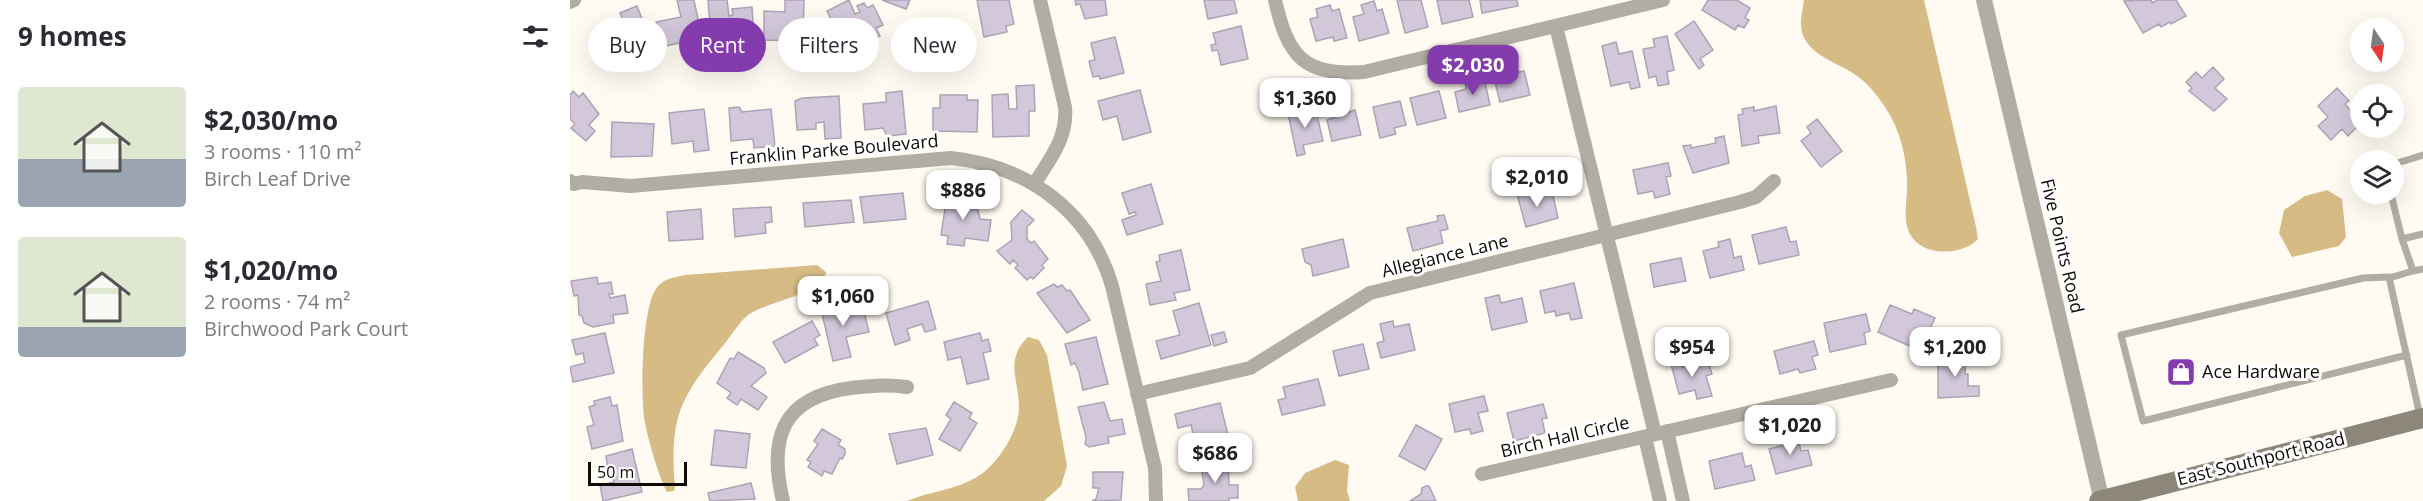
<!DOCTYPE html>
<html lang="en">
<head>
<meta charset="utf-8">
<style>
  :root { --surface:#fff; --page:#f2f2f3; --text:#2b2b33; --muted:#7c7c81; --accent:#843bad }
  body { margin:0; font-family:"Open Sans",sans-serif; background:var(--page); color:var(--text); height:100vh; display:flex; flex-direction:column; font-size:22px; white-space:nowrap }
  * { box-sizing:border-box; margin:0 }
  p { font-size:20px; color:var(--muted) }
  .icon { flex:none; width:33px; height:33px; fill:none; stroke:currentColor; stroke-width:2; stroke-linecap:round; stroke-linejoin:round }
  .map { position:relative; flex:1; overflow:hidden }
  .panel { display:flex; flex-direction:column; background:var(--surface); width:570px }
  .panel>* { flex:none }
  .hud { position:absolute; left:18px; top:18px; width:570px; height:54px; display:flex; gap:12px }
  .needle { width:39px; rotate:167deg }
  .buttons { position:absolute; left:1780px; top:18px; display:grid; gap:12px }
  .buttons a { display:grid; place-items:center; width:54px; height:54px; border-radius:50%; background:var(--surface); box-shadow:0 6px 24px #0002; font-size:30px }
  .scale { position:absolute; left:18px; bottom:15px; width:99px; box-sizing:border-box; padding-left:6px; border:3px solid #0f0c06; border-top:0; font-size:16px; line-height:21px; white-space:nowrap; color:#0f0c06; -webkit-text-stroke:4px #fff; paint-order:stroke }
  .price { position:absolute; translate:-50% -51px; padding:0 14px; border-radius:12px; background:#fff; color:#222; font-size:20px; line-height:39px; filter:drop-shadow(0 2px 3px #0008) }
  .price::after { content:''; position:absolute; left:50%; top:36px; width:18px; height:14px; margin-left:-9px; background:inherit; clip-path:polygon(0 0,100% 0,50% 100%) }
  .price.current { background:var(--accent); color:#fff }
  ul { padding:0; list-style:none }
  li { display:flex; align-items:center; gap:18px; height:150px; padding:0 18px }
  li span { display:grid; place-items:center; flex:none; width:168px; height:120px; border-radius:6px; color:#555 }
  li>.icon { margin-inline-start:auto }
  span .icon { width:72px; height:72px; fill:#fffc; stroke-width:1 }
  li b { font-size:26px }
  h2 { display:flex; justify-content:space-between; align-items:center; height:72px; padding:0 18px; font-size:26px }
  .pill { padding:0 21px; border-radius:27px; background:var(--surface); box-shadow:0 6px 24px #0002; font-size:21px; line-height:54px }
  .pill.current { background:var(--accent); color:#fff }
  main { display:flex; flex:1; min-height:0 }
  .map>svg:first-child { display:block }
</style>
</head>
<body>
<main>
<section class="panel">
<h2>9 homes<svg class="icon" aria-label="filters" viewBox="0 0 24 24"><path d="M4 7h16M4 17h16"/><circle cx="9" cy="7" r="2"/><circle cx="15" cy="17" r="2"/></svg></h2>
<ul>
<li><span style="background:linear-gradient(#dfe7d0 60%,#9aa5b1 0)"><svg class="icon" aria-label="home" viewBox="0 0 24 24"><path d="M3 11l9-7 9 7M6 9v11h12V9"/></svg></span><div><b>$2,030/mo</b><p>3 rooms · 110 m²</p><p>Birch Leaf Drive</p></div></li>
<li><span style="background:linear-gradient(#dfe7d0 75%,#9aa5b1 0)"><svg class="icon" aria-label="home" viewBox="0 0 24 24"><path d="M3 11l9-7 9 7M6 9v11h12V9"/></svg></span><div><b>$1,020/mo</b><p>2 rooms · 74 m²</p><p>Birchwood Park Court</p></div></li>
</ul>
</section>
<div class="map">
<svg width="1853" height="501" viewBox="0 0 1853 501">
  <rect width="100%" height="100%" fill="#fffbf3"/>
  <path fill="#d6bb84" d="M1234,0H1354L1406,227L1408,239C1390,258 1344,257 1337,226C1334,215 1337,200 1337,189C1338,162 1331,130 1315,107C1309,98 1300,86 1291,79C1274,64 1238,57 1232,32C1229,21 1233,10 1234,0Z
    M1757,190L1772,199L1776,237L1769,246L1722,257L1709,233L1714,210L1735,196Z
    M247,265L256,272L254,281C232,297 207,300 183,312C172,317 164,332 156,342C111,396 99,415 105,487L104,491L97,492C88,475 77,436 74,417C71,391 71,302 89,285C96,278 106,277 115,275Z
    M458,337L469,340L477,355L497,466L491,486L474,501H337C360,491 386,490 407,477C428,464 449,431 449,407C449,380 434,360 458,337Z
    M765,460L779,465L777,491L780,501H728L725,487L735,473Z"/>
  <path fill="#d2c8da" stroke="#ada3b5" stroke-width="1.5" d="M107,0H124L132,38L91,47L86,22L111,17Z
    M138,0H157L159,16L163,15L162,9L182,7L184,36L164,38L165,46L142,48Z
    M215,0H234L233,41L194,40V11L215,12Z
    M279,0L285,14L290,12L287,6L294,3L297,8L303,5L313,25L306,28L310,36L292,45L289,39L274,46L257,11Z
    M312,0H340L336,9Z
    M407,0H439L444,24L436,26L437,32L414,37Z
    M505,0H535L537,15L515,19L510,4L506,5Z
    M634,0H664L667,13L638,19Z
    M827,0H851L858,27L835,33Z
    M867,0H899L903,17L872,24Z
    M910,0H947L948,6L912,13Z
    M1138,0H1167L1180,8L1175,18L1179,20L1174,28L1168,25L1165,30L1132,10Z
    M1581,0L1582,3L1587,0H1606L1616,16L1601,24L1600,22L1591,27L1589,24L1573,33L1554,1Z
    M804,1L807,11L812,9L819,33L789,41L783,17L794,14L791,5Z
    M760,5L762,11L769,9L777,38L764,41L763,37L746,41L740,19L748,17L746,9Z
    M67,6L84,50L45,66L33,37L56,28L50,13Z
    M1124,21L1143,50L1130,59L1134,65L1129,69L1105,34Z
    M671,26L678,59L651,65L648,50L642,51L641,45L646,44L643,33Z
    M1097,36L1104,70L1097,72L1099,84L1088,86L1086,76L1079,78L1073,49L1085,47L1083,39Z
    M545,37L554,73L530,79L529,76L523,77L519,61L525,60L521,43Z
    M1046,42L1049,54L1062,51L1070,87L1061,89L1059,82L1041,86L1032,46Z
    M1643,67L1654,79L1645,88L1657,99L1644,111L1619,91L1622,88L1616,82L1626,72L1632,78Z
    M954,71L960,95L930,102L924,78Z
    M914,78L920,105L889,112L885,92L896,89L895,82Z
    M464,85L465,111H459V136L423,137L422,95L438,94L439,109H447L446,86Z
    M1767,88L1779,101L1775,104L1791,123L1778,136L1772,129L1761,140L1748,126L1758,117L1748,106Z
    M570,90L581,132L553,140L547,116L533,120L528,101Z
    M3,91L9,97L13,93L29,114L19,125L25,131L16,141L1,128L5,124L0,119V95Z
    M332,91L336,134L317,136L313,128L295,130L293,104L316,102V93Z
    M869,91L876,118L847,125L840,98Z
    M370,95H397V100H408L407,132L363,131V108H370Z
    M269,96L271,138L255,139L254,122L246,123V129L227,130L225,101L232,98Z
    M830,101L836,125L824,128L826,134L810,138L803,107Z
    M1206,106L1210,133L1188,136L1189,143L1172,146L1168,115L1173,114L1172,109L1184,107V111Z
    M169,107L172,112L201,109L205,146L184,148L183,139L161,141L159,108Z
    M745,107L753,141L733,145L735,154L727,156L718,113Z
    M134,109L139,150L124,152L123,141L102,144L99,113Z
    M785,110L791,135L762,141L757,120Z
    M1247,119L1272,151L1251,167L1231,141L1241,133L1237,127Z
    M42,122L84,124L82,156L41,157Z
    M1154,136L1159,163L1123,173L1113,146L1121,145V148L1146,143L1145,138Z
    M1098,163L1101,176L1096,177L1100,194L1085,198L1083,191L1068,194L1063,170Z
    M581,184L593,224L557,235L552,220L566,215L565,212L559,214L552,193Z
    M378,189L396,191L394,208L408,210L410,219L421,220L418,241L395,238L394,246L377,244L378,236L371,235Z
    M962,190L964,198L982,191L988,218L956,227L947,194Z
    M333,193L336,219L294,223L290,197Z
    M281,200L284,222L235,227L233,203Z
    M201,207L202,222L195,223L196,233L165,237L163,209Z
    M131,209L133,239L99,241L97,212Z
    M452,210L464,220L457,227V239L461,243L464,241L478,259L472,265L474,268L463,279L461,277L457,280L445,268L448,265L443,260L440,264L427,251L442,240L441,222Z
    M874,215L878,229L870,231L873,243L843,251L837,228L868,221L867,216Z
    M1216,227L1220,242L1226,241L1229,255L1189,264L1182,235Z
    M773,239L779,267L743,276L741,265L735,262L732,249Z
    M1160,239L1164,258L1171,256L1174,270L1140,278L1133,251L1149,247L1148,242Z
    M611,250L620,290L604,293L606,300L580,305L576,284L591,281L586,262L590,261L589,255Z
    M1111,258L1116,281L1084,287L1080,264Z
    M27,277L28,284L41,282L43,294H39L40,298L55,295L58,313L43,315L44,323L23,327L14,323L12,316L9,315L8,295L4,296L1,281Z
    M1004,283L1012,318L1001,320L999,313L986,316L985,311L975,313L970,291Z
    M484,284L487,287L492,285L497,291L500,290L520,320L497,333L467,293Z
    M929,295L931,303L952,298L957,322L922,330L915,298Z
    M284,301L286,309L293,308L299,332L276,337L281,357L263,361L251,309Z
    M358,301L366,329L355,332L352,324L337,329L340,340L325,345L316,313Z
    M629,303L641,345L591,359L586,341L610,335L603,311Z
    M1320,305L1342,314L1344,309L1365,318L1357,335L1351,332L1344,348L1308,332Z
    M1296,314L1300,331L1294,333L1296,344L1260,352L1254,323Z
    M242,321L250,335L244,339L248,345L215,363L203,342Z
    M823,321L824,327L839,324L845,350L811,358L807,343L814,341L810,324Z
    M654,332L657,342L644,346L641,335Z
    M35,333L44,373L3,382L0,367L15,363L13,353L6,355L2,340Z
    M410,333L412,341L418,339L421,351L413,353L419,379L397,384L391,357L378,360L374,342Z
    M526,337L538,384L513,390L509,372L505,363L501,365L495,344Z
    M1244,341L1248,355L1242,357L1246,369L1230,373L1228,369L1210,374L1204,351Z
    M793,344L799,369L769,376L763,351Z
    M1396,348L1395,374H1398V386H1409V396L1368,398V363L1382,362V349Z
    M168,352L194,368L196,373L181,386L197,397L188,410L171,399L167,405L157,398L161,393L147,383L160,358L164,359Z
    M1110,358L1112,367L1138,361L1142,374L1136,376L1142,396L1127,399L1125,390L1109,394L1100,360Z
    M748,379L755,405L712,415L708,400L716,398L713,387Z
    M914,396L918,411L908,413L913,431L901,434L900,429L885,432L879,404Z
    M40,397L42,406L47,405L53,441L22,449L17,427L24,425L19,407L25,405L24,401Z
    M384,402L402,413L399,418L407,423L390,451L369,439L381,419L376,415Z
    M534,402L540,421L552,419L555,434L538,437L539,443L519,447L515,444L516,437L508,407Z
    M650,403L658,435L650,437L652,446L627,451L621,425L608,428L605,414Z
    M973,404L977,418L972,419L975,433L944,441L937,413Z
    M846,425L872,439L855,470L829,456Z
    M356,428L363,455L327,464L319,434Z
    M252,429L271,440L268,445L275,449V454L272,459L270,458L262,474L254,471L252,476L238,467L241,462L237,460L248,444L244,441Z
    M145,430L180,434L176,468L141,465Z
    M1227,436L1231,451L1238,450L1242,465L1206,474L1199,449L1215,445L1214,439Z
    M62,449L72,492L33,501L30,485L44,482L43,478H39L36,456Z
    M1172,453L1175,467L1181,465L1185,480L1145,489L1139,461Z
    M658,460L659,485H668V498H659V501H619L618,489H631L634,485L632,472L635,461Z
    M523,472H553L551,500L522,501L526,499L529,488H523Z
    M181,483L185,499L140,501L138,493Z
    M856,486H859L866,501H840L851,494L852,488Z"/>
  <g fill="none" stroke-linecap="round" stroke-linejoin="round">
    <path stroke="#b1ada4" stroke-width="7" d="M1824,164L1853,155
      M1821,194L1832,239L1853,234
      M1832,239L1843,271L1853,269
      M1819,278L1843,271
      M1837,355L1573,421L1551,335L1793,278L1819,277L1850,416"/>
    <path stroke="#b1ada4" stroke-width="14" d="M705,0C718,57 734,76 794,72L1093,0
      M0,2L4,0
      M986,26L1085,434
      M0,181L4,184L12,182L61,186L381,158C458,166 520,211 542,286L585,468L586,501
      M465,183C480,159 498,137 495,107L470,0
      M567,394L680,368L800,293L1170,202L1186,197L1204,181
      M1097,431L1113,501
      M1075,437L1090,501
      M912,474L1321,380
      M213,501C198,438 212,397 281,388C301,386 317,384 337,387"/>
    <path stroke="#b1ada4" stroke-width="16" d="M1414,0L1532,501"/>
    <path stroke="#8d877b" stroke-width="20" d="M1529,501L1853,418"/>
  </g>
  <defs>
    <g id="shop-square" transform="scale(1.5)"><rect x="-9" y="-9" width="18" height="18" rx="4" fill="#843bad" stroke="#fff"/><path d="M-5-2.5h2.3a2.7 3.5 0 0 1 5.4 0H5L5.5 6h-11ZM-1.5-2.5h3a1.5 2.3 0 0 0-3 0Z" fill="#fff"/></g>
  </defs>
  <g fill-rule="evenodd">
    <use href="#shop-square" x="1611" y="372"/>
  </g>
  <g text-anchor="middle" stroke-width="6" stroke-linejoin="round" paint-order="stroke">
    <g font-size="18" fill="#0f0c06" stroke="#fff">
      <text transform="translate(264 150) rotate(-5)" y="6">Franklin Parke Boulevard</text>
      <text transform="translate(1492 246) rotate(77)" y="6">Five Points Road</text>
      <text transform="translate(875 256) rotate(-14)" y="6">Allegiance Lane</text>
      <text transform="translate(995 437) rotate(-13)" y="6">Birch Hall Circle</text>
      <text transform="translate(1691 459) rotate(-14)" y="6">East Southport Road</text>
    </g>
    <g font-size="18" fill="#0f0c06" stroke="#fff" text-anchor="start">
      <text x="1632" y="378">Ace Hardware</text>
    </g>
  </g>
</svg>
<div class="buttons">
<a><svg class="needle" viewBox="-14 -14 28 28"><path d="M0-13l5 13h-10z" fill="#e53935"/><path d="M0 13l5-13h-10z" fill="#7c7c81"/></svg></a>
<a><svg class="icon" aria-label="locate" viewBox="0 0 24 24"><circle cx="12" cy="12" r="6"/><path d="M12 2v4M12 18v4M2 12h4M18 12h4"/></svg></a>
<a><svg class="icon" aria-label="layers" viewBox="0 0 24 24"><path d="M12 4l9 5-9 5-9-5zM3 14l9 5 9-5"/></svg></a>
</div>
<div class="scale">50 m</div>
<b class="price current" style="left:903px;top:96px">$2,030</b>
<b class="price" style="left:735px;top:129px">$1,360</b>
<b class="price" style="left:967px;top:208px">$2,010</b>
<b class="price" style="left:393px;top:221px">$886</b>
<b class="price" style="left:273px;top:327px">$1,060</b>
<b class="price" style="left:1122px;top:378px">$954</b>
<b class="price" style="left:1385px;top:378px">$1,200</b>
<b class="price" style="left:1220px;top:456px">$1,020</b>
<b class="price" style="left:645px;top:484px">$686</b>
<div class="hud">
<a class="pill">Buy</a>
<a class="pill current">Rent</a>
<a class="pill">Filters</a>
<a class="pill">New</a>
</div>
</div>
</main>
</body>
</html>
